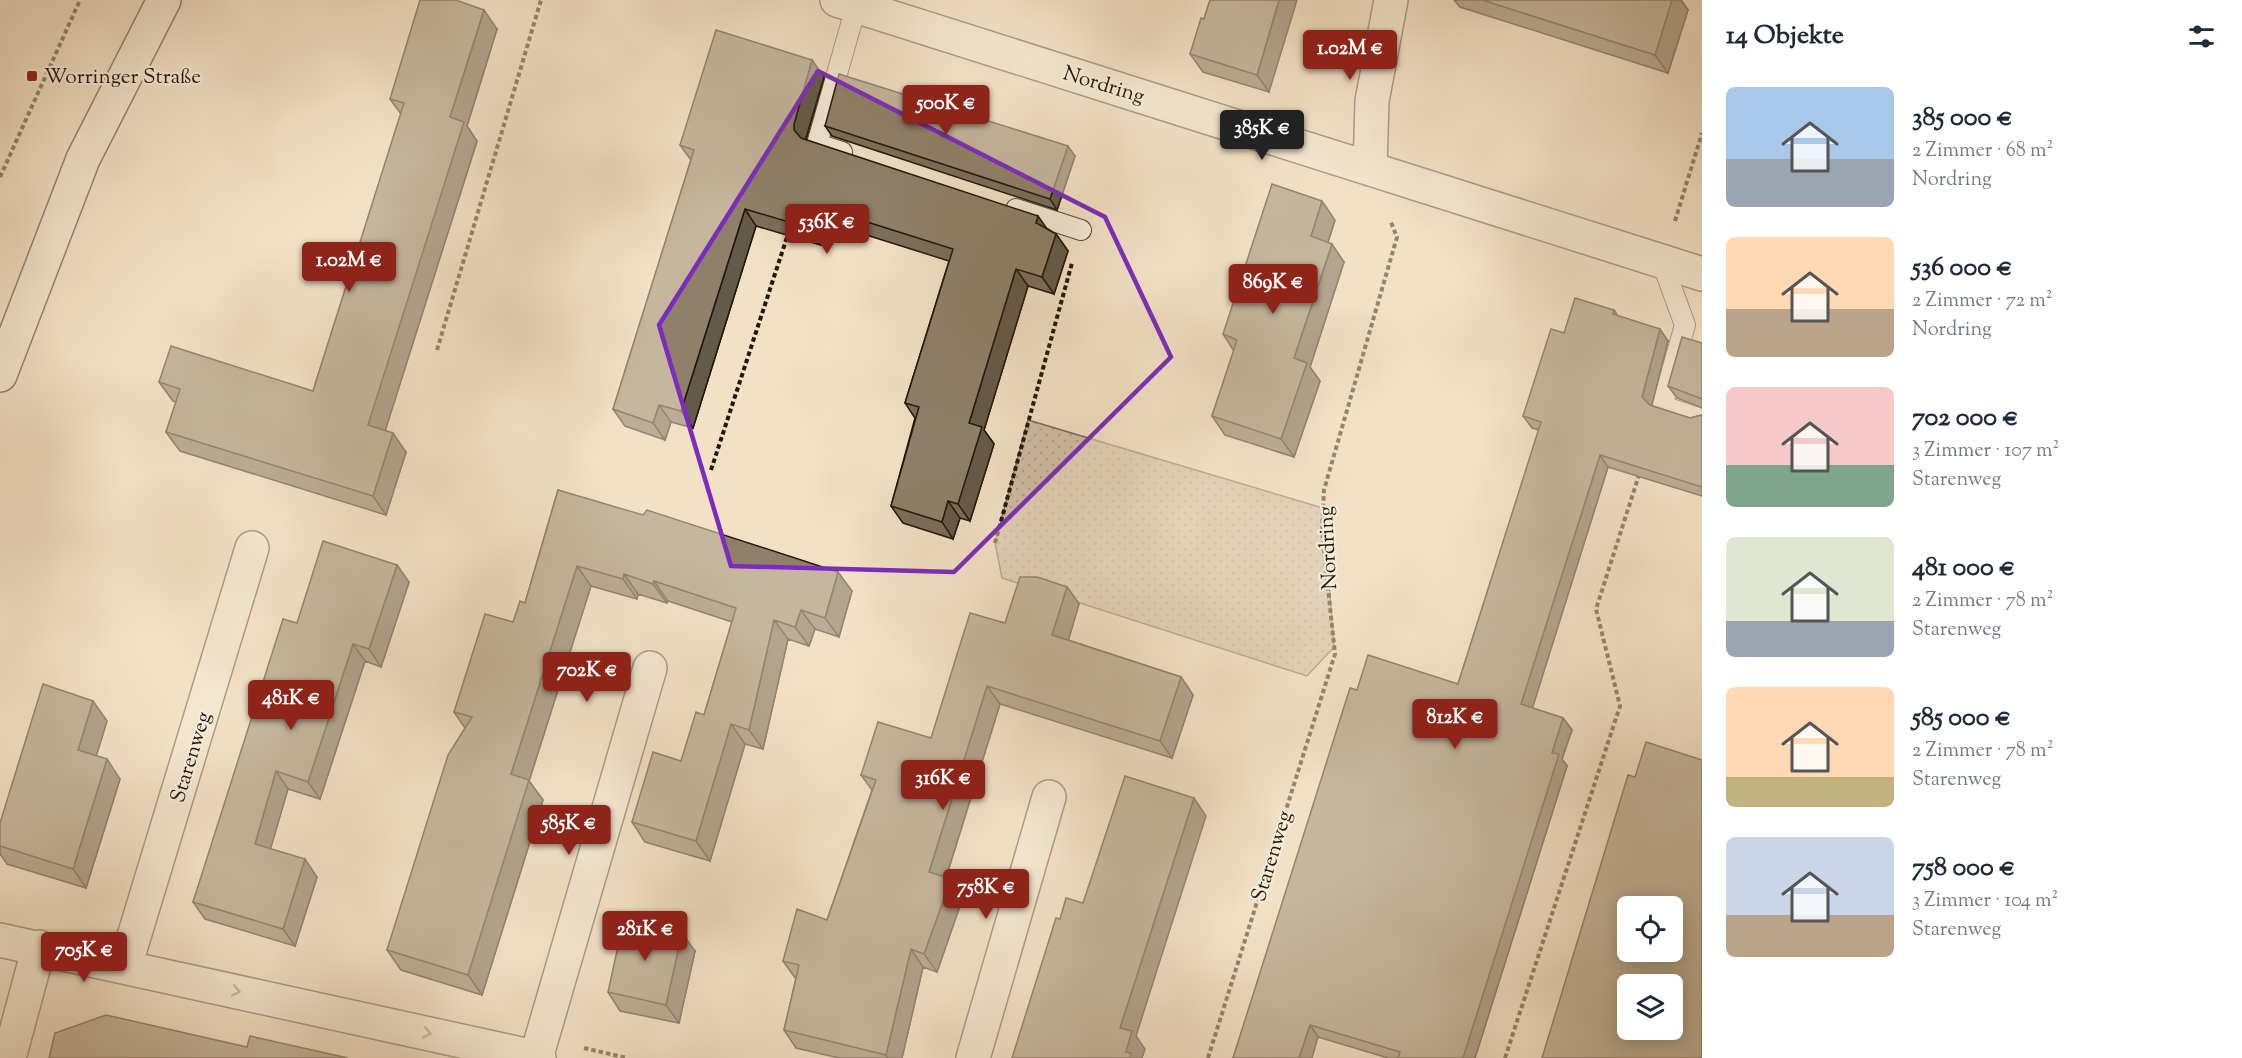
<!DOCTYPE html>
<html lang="de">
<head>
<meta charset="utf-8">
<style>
  :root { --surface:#fff; --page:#f6f6f7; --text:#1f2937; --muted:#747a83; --accent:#8f2418 }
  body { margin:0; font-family:"Sorts Mill Goudy",serif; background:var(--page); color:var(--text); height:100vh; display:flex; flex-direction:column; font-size:22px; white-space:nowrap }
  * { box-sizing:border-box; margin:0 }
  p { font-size:20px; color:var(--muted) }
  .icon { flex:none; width:33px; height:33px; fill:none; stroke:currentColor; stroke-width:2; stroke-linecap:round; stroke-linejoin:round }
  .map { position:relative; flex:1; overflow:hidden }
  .drawer { display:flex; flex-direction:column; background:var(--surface); width:540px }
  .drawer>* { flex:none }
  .fabs { position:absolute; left:1617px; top:896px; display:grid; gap:12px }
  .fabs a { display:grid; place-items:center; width:66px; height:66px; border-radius:9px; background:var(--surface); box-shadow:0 3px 15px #0003; font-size:30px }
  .price { position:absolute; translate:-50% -51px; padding:0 14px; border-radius:6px; background:var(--accent); color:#fff; font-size:20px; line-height:39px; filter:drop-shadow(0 2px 3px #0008) }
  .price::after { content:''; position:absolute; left:50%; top:36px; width:18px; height:14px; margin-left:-9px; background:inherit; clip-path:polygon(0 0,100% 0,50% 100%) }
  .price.active { background:#222; color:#fff }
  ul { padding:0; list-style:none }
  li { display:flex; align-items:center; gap:18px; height:150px; padding:0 24px }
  li span { display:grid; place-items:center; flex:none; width:168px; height:120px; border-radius:9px; color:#555 }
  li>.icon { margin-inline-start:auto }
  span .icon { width:72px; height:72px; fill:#fffc; stroke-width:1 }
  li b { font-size:26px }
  h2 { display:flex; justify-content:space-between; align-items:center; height:72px; padding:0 24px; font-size:26px }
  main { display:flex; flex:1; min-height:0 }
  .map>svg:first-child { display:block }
</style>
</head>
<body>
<main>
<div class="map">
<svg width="1702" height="1058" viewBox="0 0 1702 1058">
  <defs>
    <pattern id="park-dots" width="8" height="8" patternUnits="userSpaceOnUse" patternTransform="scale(1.5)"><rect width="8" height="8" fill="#d0bea6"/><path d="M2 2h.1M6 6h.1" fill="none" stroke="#b2a38d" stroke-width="1.8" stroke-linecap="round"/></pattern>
  </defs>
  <rect width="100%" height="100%" fill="#f3e1c6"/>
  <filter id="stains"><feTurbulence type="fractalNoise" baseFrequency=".00333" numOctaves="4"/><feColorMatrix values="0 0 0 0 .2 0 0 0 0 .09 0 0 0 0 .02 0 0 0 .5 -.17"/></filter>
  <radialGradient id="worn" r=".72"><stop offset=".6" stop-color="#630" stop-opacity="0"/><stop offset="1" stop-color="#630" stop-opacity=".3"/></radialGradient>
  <path fill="url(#park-dots)" stroke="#7a6a56" stroke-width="1.5" d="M1028,420L1323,508L1334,647L1307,676L1002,578L995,543Z"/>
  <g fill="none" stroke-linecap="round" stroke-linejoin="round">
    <g stroke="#574937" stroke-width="22">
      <path id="lane" d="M842,152L817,144L858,0
        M1016,209L1081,230
        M1662,262L1685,325L1662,406L1702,419"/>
    </g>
    <g stroke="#574937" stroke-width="36">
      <path id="street" d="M837,0L1702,274
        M1370,169L1372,101L1391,0
        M0,940L539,1058
        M125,966L252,548
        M9,1058L39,947
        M536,1058L650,668
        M973,1058L1049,797"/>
    </g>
    <g stroke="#231607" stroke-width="36">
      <path id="secondary" d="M0,375L83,159L164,0"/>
    </g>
    <path stroke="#231607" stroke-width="4" stroke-dasharray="4.5 3" stroke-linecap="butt" d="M0,177L80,0
      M1675,221L1702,133
      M437,350L541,0
      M711,470L789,231
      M995,543L1072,263
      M584,1048L627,1058
      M1208,1058L1335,654L1322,531L1324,490L1397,237L1390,220
      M1505,1058L1620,706L1596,609L1639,475"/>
    <use href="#lane" stroke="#f7ecda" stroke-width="20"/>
    <use href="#street" stroke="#f7ecda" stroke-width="33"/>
    <use href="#secondary" stroke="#f7ecda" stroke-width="33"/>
  </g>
  <path fill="#7b6e5b" stroke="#231607" stroke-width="1.5" d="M1210,0L1269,92L1203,72L1190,54L1204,19Z
    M1454,0H1681L1688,10L1668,73L1460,7Z
    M497,29L467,126L477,141L385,430L406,452L386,515L180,451L166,432L176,402L173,401L159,382L313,391L401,114L390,99Z
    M824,77L806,140L1048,229L1056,234L1068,251L1054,294L1028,286L984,430L994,444L970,521L960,518L953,539L903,523L891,506L915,418L905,403L949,261L825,222L824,246L756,226L693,428L671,422L665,440L625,426L613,409L691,160L680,145Z
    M825,126L1075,156L1057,210L832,136Z
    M1335,220L1328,242L1344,262L1310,367L1320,381L1294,457L1225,435L1212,416L1234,351L1223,334Z
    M1614,310L1618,316L1668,341L1651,406L1690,418L1702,415V496L1608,467L1532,708L1563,718L1572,730L1562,759L1567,766L1475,1058H1388L1318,1037L1233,1058L1357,690L1458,684L1539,430L1532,428L1523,416L1564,333Z
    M1702,343V408L1677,398L1668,386Z
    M558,490L852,591L839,637L815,629L809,646L788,639L763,749L745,744L710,861L645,842L632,822L681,761L704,715L732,622L668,601L667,603L638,594L637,599L591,586L529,781L543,800L482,995L401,970L387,950L465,728L454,712L525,603Z
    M397,565L409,582L381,667L365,661L320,799L288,789L270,849L317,877L295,946L205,919L193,902L297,623Z
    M1067,587L1079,604L1068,640L1181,677L1193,695L1172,758L1000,704L946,878L951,879L963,897L937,972L923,967L902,1058H839L796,1048L784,1030L796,979L783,961L827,920L872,790L861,775L931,738L1005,623Z
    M107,721L96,756L120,779L86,888L7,864L0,854V823Z
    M695,951L679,1023L620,1011L608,992Z"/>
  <path fill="#645a4a" stroke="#231607" stroke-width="1.5" d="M1279,0H1297L1269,92L1257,75Z
    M1672,0H1681L1688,10L1668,73L1655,55Z
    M484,10L497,29L467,126L477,141L381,444L368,425L450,117Z
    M812,60L824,77L805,141L806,147L794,130V124Z
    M1068,146L1075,156L1057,210L1050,199Z
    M1322,201L1335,220L1324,255L1311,236Z
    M813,205L825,222L824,246L812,229Z
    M745,209L756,226L693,428L681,411Z
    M1038,216L1050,233L1036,223Z
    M1056,234L1068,251L1054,294L1042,277Z
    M1332,244L1344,262L1310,367L1320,381L1294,457L1281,439L1294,358Z
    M1016,269L1028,286L984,430L994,444L970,521L958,504L969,423Z
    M1660,329L1668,341L1651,409L1642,397Z
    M659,405L671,422L665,440L653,423Z
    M393,433L406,452L386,515L373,496Z
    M1600,455L1608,467L1530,716L1521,704Z
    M948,501L960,518L953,539L942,522Z
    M397,565L409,582L381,667L369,649Z
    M577,566L591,586L529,781L543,800L482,995L468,975L511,774Z
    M838,572L852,591L839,637L825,618Z
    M624,574L638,594L637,599L623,579Z
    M654,581L668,601L667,603L653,584Z
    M1067,587L1079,604L1065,652L1052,635Z
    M801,610L815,629L809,646L795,627Z
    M774,620L788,639L763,749L749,730Z
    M353,644L365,661L320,799L308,782Z
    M1181,677L1193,695L1172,758L1160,741Z
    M987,686L1000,704L942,890L929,872Z
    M93,701L107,721L92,770L78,750Z
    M1563,718L1572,730L1562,759L1567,766L1475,1058H1463L1552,753Z
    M731,724L745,744L710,861L696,841Z
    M107,759L120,779L86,888L73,869Z
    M276,771L288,789L267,861L255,844Z
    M1194,798L1206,816L1136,1036L1145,1049L1142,1058H1130L1126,1052L1120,1028Z
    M305,859L317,877L295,946L283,929Z
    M951,879L963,897L937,972L924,954Z
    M682,933L695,951L679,1023L666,1005Z
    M911,949L923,967L902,1058H888L886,1055Z
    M1310,1025L1318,1037L1312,1058H1299Z"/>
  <path fill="#8f806a" stroke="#231607" stroke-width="1.5" fill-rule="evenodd" d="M420,0H456L484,10L450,117L464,122L368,425L393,433L373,496L166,432L180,389L159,382L171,346L313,391L404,103L390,99Z
    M1210,0H1279L1257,75L1190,54L1201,18L1204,19Z
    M1482,0H1672L1655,55Z
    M716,30L812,60L794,124V130L801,138L1038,216L1036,223L1056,234L1042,277L1016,269L969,423L982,427L958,504L948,501L942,522L891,506L919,407L905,403L953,249L813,205L812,229L745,209L681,411L659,405L653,423L613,409L694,150L680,145Z
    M839,74L1068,146L1050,199L825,126Z
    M1272,184L1322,201L1311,236L1332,244L1294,358L1307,363L1281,439L1212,416L1237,340L1223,334Z
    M1575,298L1614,310L1613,314L1660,329L1642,397L1650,405L1690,418L1702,415V487L1600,455L1521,704L1563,718L1552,753L1559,754L1463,1058H1398L1400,1052L1310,1025L1299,1058H1233L1350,688L1357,690L1368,655L1458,684L1541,422L1523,416L1551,329L1564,333Z
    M1682,337L1702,343V399L1668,386Z
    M558,490L643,515L647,510L838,572L825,618L801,610L795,627L774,620L749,730L731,724L696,841L632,822L653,752L681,761L696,712L704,715L736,608L654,581L653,584L624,574L623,579L577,566L511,774L529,780L468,975L387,950L448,755L472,717L454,712L485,614L513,622L520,601L525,603Z
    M323,541L397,565L369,649L353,644L308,782L276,771L255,844L305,859L283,929L193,902L283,619L297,623Z
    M1020,577H1037L1067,587L1052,635L1181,677L1160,741L987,686L929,872L951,879L924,954L911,949L886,1055L784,1030L799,965L783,961L797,909L827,920L876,780L861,775L878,722L931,738L970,613L1005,623Z
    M43,684L93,701L78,750L107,759L73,869L0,846V823Z
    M1646,742L1702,760V1058H1542L1628,775L1635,777ZM1628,906H1672V951H1628ZM1628,984H1672V1029H1628Z
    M1125,776L1194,798L1120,1028L1132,1031L1126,1052L1131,1053L1130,1058H1012L1056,918L1060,919L1066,898L1083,903Z
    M624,919L682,933L666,1005L608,992Z
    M106,1015L247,1047L250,1036L348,1058H49L55,1033Z"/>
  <defs><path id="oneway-chevron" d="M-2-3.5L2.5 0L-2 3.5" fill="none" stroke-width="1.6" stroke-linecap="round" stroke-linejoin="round" transform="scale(1.5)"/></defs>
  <g stroke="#988c7b">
    <use href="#oneway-chevron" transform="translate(236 991) rotate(12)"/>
    <use href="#oneway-chevron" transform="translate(427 1033) rotate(12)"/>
  </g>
  <path d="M0 0H1702V1058H0ZM818,71L1105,217L1171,357L954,572L731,566L659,325Z" fill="#f3e1c6" fill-opacity=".55" fill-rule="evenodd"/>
  <path fill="none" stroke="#7b2cbf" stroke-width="4.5" stroke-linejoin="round" d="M818,71L1105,217L1171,357L954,572L731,566L659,325Z"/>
  <rect fill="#8f2418" stroke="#f7ecda" stroke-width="2" x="26" y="70" width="12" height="12" rx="3"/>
  <g text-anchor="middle" stroke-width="4.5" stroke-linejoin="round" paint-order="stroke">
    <g font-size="21" fill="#231607" stroke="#f7ecda" text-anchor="start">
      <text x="44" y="83">Worringer Straße</text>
    </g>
    <g font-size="21" fill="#231607" stroke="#f7ecda">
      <text transform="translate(1104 84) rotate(17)" y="7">Nordring</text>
      <text transform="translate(1327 548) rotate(-93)" y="7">Nordring</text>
      <text transform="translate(190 757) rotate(-73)" y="7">Starenweg</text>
      <text transform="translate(1271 856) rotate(-73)" y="7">Starenweg</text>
    </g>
  </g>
  <rect width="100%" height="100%" filter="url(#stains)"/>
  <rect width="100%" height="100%" fill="url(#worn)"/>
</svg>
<div class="fabs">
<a><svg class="icon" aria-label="locate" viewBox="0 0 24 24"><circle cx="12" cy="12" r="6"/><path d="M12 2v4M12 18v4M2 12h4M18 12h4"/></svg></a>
<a><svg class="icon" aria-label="layers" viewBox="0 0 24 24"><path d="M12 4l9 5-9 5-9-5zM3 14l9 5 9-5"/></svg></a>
</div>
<b class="price" style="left:1350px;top:81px">1.02M €</b>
<b class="price" style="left:946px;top:136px">500K €</b>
<b class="price active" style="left:1262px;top:161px">385K €</b>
<b class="price" style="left:827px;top:255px">536K €</b>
<b class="price" style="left:349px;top:293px">1.02M €</b>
<b class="price" style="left:1273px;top:315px">869K €</b>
<b class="price" style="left:587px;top:703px">702K €</b>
<b class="price" style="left:291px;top:731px">481K €</b>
<b class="price" style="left:1455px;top:750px">812K €</b>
<b class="price" style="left:943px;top:811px">316K €</b>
<b class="price" style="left:569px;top:856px">585K €</b>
<b class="price" style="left:986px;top:920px">758K €</b>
<b class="price" style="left:645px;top:962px">281K €</b>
<b class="price" style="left:84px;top:983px">705K €</b>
</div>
<section class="drawer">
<h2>14 Objekte<svg class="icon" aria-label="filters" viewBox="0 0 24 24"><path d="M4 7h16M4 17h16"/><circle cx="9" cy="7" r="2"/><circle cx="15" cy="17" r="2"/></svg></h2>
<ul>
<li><span style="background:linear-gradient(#a9c7e8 60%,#9aa5b1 0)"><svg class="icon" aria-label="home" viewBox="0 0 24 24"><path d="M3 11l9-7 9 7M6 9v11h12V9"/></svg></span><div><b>385 000 €</b><p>2 Zimmer · 68 m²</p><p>Nordring</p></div></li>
<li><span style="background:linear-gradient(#ffd9b3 60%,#b9a48a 0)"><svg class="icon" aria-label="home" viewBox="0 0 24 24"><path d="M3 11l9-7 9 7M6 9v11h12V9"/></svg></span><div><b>536 000 €</b><p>2 Zimmer · 72 m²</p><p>Nordring</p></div></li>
<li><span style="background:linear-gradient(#f6c9c9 65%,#7fa58c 0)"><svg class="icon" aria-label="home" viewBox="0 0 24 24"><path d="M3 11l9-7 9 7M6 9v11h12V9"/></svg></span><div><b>702 000 €</b><p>3 Zimmer · 107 m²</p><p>Starenweg</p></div></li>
<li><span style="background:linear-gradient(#dfe7d0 70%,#9aa5b1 0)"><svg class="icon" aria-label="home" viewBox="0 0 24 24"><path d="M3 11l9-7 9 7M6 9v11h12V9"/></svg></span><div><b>481 000 €</b><p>2 Zimmer · 78 m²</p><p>Starenweg</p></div></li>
<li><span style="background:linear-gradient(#ffd9b3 75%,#c2b280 0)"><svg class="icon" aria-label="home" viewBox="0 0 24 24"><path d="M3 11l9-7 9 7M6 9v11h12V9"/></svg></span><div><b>585 000 €</b><p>2 Zimmer · 78 m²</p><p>Starenweg</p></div></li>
<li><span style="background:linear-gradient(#c9d6e8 65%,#b9a48a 0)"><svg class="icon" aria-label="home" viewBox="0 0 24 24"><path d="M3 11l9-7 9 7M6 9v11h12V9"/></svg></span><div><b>758 000 €</b><p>3 Zimmer · 104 m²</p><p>Starenweg</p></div></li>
</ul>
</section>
</main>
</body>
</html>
